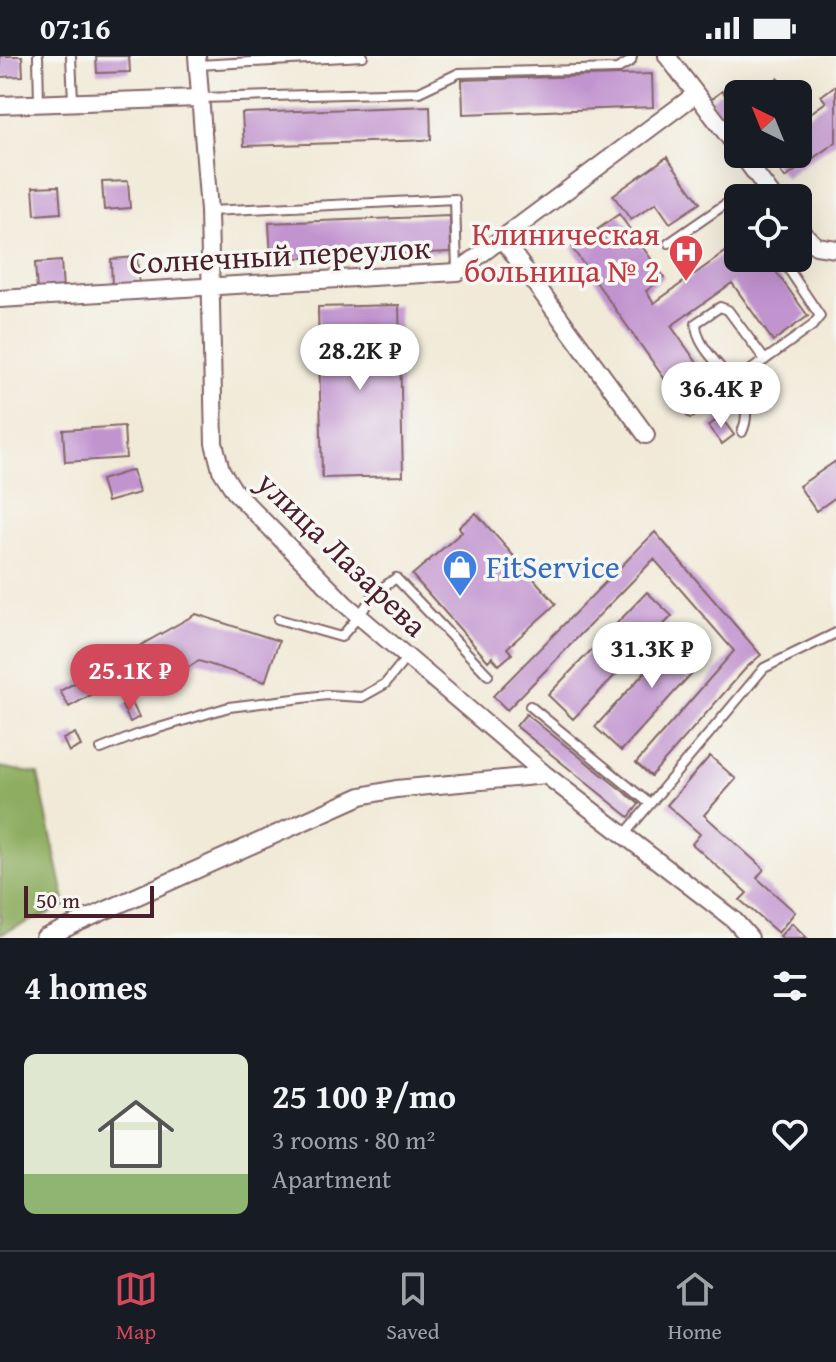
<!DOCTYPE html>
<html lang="en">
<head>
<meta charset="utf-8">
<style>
  :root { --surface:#171b24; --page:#20242c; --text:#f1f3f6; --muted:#9ea1a6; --line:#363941; --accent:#d1495b }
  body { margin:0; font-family:"Gentium Book Plus",serif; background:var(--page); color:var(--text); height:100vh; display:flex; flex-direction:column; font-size:30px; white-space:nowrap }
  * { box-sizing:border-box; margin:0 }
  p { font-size:26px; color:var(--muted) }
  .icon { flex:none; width:44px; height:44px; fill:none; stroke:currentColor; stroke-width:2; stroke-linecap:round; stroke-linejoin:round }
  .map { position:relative; height:882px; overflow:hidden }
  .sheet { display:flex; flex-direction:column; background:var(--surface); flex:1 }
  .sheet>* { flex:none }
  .needle { width:52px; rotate:317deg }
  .controls { position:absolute; left:724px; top:24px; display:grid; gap:16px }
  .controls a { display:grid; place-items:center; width:88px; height:88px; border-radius:12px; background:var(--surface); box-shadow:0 8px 32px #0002; font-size:40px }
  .scale { position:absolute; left:24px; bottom:20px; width:130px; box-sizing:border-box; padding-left:8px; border:4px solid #4a1f2b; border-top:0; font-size:22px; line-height:28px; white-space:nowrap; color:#4a1f2b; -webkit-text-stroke:6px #f6f6f2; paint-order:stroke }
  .price { position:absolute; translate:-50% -68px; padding:0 18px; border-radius:28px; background:#fff; color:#222; font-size:26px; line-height:52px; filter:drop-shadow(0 2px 4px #0008) }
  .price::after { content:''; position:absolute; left:50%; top:48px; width:24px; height:18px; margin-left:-12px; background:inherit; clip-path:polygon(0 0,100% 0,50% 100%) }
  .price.active { background:var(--accent); color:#fff }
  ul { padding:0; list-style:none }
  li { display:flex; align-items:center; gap:24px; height:200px; padding:0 24px }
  li span { display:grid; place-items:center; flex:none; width:224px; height:160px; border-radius:12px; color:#555 }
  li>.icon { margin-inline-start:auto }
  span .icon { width:96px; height:96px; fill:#fffc; stroke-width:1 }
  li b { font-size:34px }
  h2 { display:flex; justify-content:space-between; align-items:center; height:96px; padding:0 24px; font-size:34px }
  .status { display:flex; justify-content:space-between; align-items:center; height:56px; padding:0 40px; background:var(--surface); direction:ltr }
  .status svg { height:22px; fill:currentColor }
  .menu { display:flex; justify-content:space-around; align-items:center; height:112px; border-top:2px solid var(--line); background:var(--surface); font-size:22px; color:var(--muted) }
  .menu a { display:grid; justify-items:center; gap:4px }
  .menu .active { color:var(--accent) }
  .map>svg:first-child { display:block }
</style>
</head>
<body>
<div class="status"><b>07:16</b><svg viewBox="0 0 49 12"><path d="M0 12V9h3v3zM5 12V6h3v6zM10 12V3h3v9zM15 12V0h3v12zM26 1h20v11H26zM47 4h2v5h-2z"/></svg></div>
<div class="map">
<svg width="836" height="882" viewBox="0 0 836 882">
  <rect width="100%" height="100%" fill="#f6f6f2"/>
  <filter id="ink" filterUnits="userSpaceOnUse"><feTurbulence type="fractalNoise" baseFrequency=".0125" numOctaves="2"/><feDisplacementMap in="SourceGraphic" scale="16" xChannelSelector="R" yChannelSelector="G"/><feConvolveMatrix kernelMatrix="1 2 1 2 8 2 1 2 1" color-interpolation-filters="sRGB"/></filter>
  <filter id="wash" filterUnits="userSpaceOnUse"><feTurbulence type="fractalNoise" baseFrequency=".006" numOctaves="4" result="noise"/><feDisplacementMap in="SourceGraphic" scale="32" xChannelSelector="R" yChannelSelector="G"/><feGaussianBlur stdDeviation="1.8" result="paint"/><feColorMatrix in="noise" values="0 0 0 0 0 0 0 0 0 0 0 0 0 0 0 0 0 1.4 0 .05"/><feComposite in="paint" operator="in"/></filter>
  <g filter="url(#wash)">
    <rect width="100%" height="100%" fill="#f1ead8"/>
    <path fill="#8ead60" stroke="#6c6646" stroke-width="2" d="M0,711L38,718L66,850L0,878Z"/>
    <g id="blocks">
      <path fill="#c193cf" d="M0,0H22L23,20L0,21Z
        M96,0H129L130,16L97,17Z
        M652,18L653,51L463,58L462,24Z
        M778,22L790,38H757Z
        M836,29V86L785,122L768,98H798V66L826,46L821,40Z
        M722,35L736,53L738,52V77L735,79L709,45Z
        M430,50L431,84L244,90L242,57Z
        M667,101L700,147L670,167L656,147L631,164L613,139Z
        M128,125L130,152L104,154L102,126Z
        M59,130L61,157L35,159L33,131Z
        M619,158L664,221L646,235L654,247L738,187V202H766L808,260L773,285L732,227L671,270L710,325L681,346L572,192Z
        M450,160L451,196L271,203L269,167Z
        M137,201L139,229L112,231L111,203Z
        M61,205L63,233L37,235L35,207Z
        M399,249L403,420L322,422L318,251Z
        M721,361L734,379L722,388L708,370Z
        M124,370L126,402L65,406L63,374Z
        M836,405V441L816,455L799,430Z
        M133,414L139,437L107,446L101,424Z
        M476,457L556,548L507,592L512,598L499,609L492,601L488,605L412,519L462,476L459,471Z
        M655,476L761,599L747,611L651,720L636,707L734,595L654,503L507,654L493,640Z
        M647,536L672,560L573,663L548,639Z
        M196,558L279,585L265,626L199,605L154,631L134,593Z
        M684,573L710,597L621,695L595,671Z
        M113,606L122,622L69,651L60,635Z
        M131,645L139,661L130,666L122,650Z
        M526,658L639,748L629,761L516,670Z
        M75,677L81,690L69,696L63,683Z
        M710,700L736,723L704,759L764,813L757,822L795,856L778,877L740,844L747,837L692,788L700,778L667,749Z
        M792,867L807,882H782L780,880Z"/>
    </g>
  </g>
  <g filter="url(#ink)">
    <use href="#blocks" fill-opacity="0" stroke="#846668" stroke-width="2"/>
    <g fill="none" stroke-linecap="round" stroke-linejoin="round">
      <g stroke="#846668" stroke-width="12">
        <path id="lane" d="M38,0L39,47
          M71,0L73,45
          M198,9L363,0
          M200,42L419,36L459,17L617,13L631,5L632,0
          M750,142L765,131
          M210,155L455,143L457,215
          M669,187L724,149H738
          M691,357L812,270L820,260L781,202
          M742,376C763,330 696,306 696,267L720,251L728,254L765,304
          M278,563L341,581L359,560L375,537L396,522L488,619
          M530,650L650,748
          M101,693L139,678L229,651L327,639L362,641L385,628L407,601
          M624,779L764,612L836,577"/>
      </g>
      <g stroke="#846668" stroke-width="20">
        <path id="street" d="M197,0L209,155L214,387L221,414L235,436L345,548L546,719L734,864L750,882
          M667,0L738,93
          M0,49L198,42
          M741,98L774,142
          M798,172L816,190L836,193
          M503,184L646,379
          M0,243L457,216L696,38
          M44,882L361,740L396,733L546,719"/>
      </g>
      <use href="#lane" stroke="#fff" stroke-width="8"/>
      <use href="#street" stroke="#fff" stroke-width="16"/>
    </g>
  </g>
  <defs>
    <g id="hospital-pin" transform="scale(1.8)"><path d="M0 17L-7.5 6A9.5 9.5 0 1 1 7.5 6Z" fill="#e0444e" stroke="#f6f6f2"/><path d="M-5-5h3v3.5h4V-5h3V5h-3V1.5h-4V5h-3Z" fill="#fff"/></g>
    <g id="shop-pin" transform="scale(1.8)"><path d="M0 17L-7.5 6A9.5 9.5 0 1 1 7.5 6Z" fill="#3f7fe0" stroke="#f6f6f2"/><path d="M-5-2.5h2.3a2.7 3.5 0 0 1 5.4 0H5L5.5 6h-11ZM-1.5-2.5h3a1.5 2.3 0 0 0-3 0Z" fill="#fff"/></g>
  </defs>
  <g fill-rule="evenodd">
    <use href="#hospital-pin" x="686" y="196"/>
    <use href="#shop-pin" x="460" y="511"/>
  </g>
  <g text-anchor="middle" stroke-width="7" stroke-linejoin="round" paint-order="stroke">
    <g font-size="32" fill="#be3a42" stroke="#f6f6f2" text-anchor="end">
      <text x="660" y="189">Клиническая<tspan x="660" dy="37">больница № 2</tspan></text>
    </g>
    <g font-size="32" fill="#4a1f2b" stroke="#f6f6f2">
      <text transform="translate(280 199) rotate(-3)" y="11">Солнечный переулок</text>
      <text transform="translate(342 498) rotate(44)" y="11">улица Лазарева</text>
    </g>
    <g font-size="32" fill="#366cbe" stroke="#f6f6f2" text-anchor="start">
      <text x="486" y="522">FitService</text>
    </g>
  </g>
</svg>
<div class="controls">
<a><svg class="needle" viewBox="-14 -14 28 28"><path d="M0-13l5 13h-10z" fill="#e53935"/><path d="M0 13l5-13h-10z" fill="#9ea1a6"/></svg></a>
<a><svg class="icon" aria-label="locate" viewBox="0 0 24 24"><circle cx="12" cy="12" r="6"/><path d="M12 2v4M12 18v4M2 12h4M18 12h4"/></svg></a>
</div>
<div class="scale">50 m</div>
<b class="price" style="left:360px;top:336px">28.2K ₽</b>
<b class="price" style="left:721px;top:374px">36.4K ₽</b>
<b class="price" style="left:652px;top:634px">31.3K ₽</b>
<b class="price active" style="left:130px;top:656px">25.1K ₽</b>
</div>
<section class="sheet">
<h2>4 homes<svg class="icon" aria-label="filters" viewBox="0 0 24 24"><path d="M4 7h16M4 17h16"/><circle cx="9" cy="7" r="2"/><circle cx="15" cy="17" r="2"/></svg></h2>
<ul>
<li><span style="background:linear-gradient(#dfe7d0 75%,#8fb573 0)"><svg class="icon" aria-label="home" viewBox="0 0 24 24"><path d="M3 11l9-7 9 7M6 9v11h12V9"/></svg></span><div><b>25 100 ₽/mo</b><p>3 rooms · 80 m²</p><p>Apartment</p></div><svg class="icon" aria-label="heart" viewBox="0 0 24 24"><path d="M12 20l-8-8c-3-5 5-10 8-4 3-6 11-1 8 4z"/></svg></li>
</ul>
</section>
<nav class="menu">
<a class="active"><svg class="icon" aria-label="map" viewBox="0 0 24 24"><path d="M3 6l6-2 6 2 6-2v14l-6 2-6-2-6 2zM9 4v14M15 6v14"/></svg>Map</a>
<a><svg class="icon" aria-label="saved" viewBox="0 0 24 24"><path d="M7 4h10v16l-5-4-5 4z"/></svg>Saved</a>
<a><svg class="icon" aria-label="home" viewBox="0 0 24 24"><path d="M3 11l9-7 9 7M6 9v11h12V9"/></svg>Home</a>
</nav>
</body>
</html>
